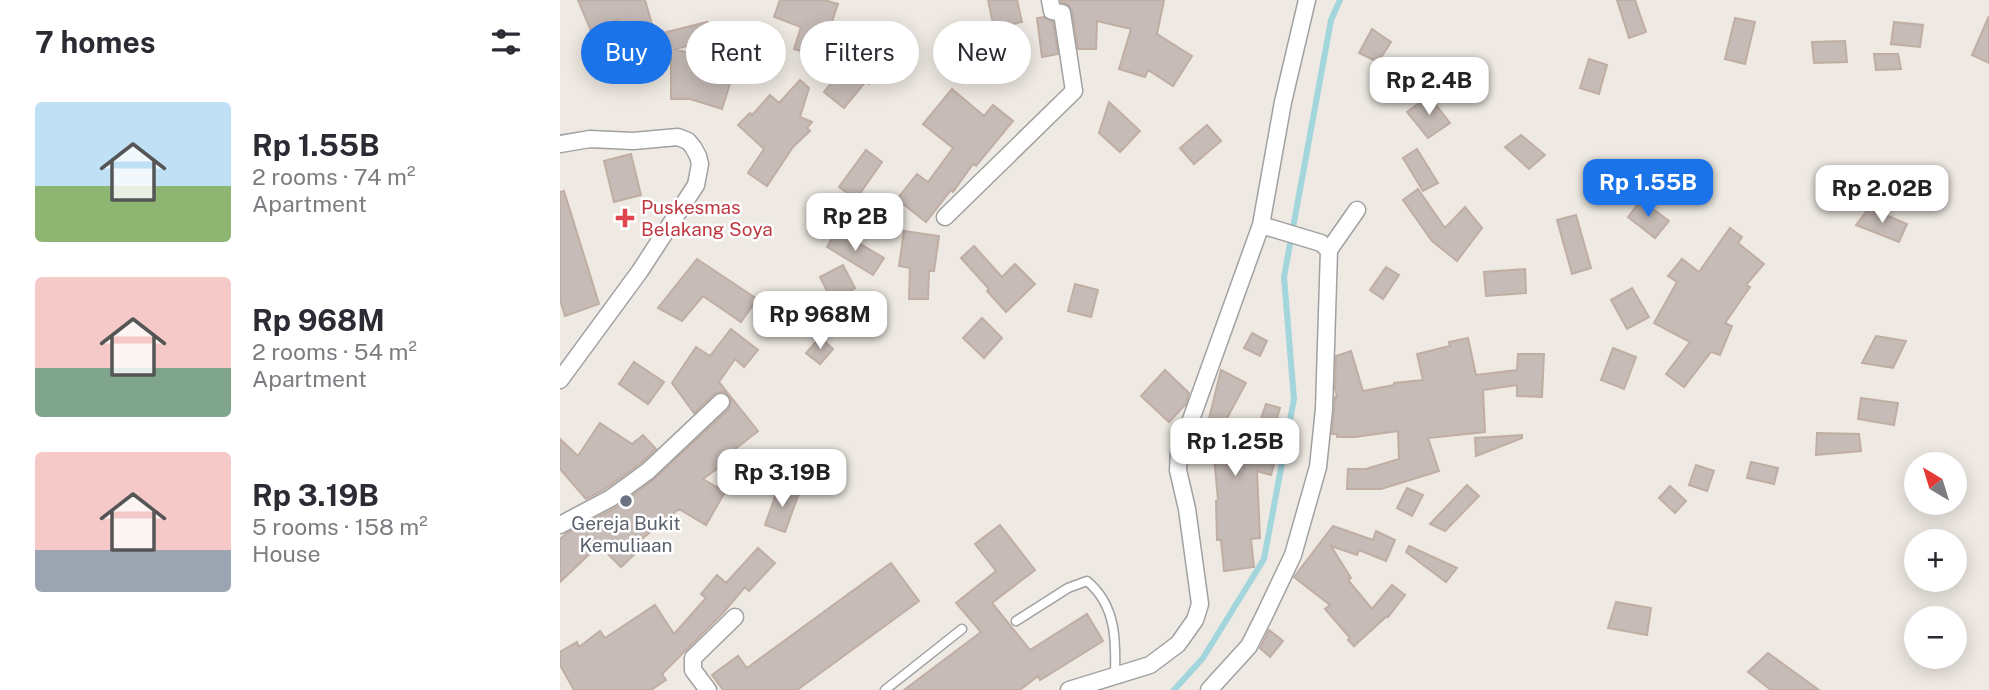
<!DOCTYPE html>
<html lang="en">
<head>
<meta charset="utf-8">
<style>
  :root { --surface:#fff; --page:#f2f2f3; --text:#2b2b33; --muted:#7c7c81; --accent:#1a73e8 }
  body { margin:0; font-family:"Public Sans",sans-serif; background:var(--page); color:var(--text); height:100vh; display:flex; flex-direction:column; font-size:26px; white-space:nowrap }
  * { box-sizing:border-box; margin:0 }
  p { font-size:23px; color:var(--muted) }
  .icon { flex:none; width:38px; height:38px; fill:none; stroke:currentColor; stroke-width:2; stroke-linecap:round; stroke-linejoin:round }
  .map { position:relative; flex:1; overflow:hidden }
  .sheet { display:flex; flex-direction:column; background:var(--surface); width:560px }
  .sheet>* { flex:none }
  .hud { position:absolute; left:21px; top:21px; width:665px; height:63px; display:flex; gap:14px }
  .needle { width:46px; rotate:322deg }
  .fabs { position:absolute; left:1344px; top:452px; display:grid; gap:14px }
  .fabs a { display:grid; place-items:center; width:63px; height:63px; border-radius:50%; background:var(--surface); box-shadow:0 4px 18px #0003; font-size:35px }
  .price { position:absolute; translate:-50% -60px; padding:0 16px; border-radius:14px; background:#fff; color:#222; font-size:23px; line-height:46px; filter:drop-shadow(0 2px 4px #0008) }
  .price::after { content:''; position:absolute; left:50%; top:42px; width:21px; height:16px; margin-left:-10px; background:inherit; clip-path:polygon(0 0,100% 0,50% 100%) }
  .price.selected { background:var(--accent); color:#fff }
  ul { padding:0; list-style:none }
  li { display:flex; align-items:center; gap:21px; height:175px; padding:0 35px }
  li span { display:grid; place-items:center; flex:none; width:196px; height:140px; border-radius:7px; color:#555 }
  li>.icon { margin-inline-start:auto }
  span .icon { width:84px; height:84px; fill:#fffc; stroke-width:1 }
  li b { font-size:30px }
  h2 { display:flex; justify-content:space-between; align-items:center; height:84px; padding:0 35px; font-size:30px }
  .pill { padding:0 24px; border-radius:32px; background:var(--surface); box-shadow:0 4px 18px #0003; font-size:24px; line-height:63px }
  .pill.selected { background:var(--accent); color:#fff }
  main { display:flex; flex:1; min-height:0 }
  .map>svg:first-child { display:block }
</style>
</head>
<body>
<main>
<section class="sheet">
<h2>7 homes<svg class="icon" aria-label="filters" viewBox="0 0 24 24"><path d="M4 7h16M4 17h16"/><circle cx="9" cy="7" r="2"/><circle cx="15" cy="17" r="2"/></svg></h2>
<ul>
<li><span style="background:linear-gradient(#bfe0f5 60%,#8fb573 0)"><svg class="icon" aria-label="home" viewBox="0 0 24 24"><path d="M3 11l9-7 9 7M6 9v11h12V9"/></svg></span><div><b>Rp 1.55B</b><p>2 rooms · 74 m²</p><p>Apartment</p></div></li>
<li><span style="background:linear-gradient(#f6c9c9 65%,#7fa58c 0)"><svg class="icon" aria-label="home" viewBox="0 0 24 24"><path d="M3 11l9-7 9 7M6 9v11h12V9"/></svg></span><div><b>Rp 968M</b><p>2 rooms · 54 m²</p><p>Apartment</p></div></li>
<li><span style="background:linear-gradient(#f6c9c9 70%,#9aa5b1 0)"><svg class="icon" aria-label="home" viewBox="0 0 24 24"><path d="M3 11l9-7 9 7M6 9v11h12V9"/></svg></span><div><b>Rp 3.19B</b><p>5 rooms · 158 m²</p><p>House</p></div></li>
</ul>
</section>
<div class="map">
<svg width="1429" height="690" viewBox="0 0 1429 690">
  <rect width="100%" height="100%" fill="#eee9e2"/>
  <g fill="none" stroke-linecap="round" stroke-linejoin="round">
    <path stroke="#a2d5dc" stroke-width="6" d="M614,690L643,658L704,559L734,399L724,277L771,20L780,0"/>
  </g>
  <path fill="#c6bbb6" stroke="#c0aea4" stroke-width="2" d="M18,0H85L95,35L147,22L152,39L116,49L175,68L162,109L130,99H111V57L69,63L64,22L59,24L58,19L31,31Z
    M220,0H264L278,4L260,57L234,49L241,27L214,17Z
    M428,0H457L462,22L434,28Z
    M501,0H604L597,34L632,56L613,86L588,70L585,77L559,69L571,29L537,21L536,49H518L512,11L509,5L501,2Z
    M1057,0H1075L1086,32L1069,38Z
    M1429,16V63L1412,55Z
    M484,17L493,22L498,54L482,57L477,18Z
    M1175,18L1195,22L1185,64L1165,59Z
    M1334,22L1363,25L1360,47L1331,44Z
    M812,29L831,42L818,62L799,53Z
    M300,30L331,50L309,84L306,81L284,108L264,92L285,66L278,64Z
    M1285,41L1287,62L1254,63L1252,42Z
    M412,53L437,58L432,78L408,72Z
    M1314,54H1338L1341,69L1316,70Z
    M1029,59L1047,65L1039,94L1020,88Z
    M240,80L249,88L240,117L252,122L247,128L250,131L233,147L207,186L188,173L204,149L178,125L190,113L192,115L210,95L219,103Z
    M392,89L424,116L433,105L453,121L416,166L413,164L393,192L391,190L366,222L337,199L357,174L368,182L393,148L363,124Z
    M869,96L890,123L868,138L847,112Z
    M549,102L580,131L560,152L539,133Z
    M647,125L661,141L634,164L620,148Z
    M961,135L985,155L969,169L945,147Z
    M857,149L878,183L863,191L843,158Z
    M306,150L322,162L296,199L279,187Z
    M71,154L81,195L54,202L44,161Z
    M858,189L885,228L905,207L922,228L897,261L872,241L843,200Z
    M4,191L39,304L5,316L0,300V192Z
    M1081,200L1109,221L1095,238L1068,217Z
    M1309,208L1347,224L1339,242L1296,225Z
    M1016,215L1031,268L1012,274L997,220Z
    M1170,228L1182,237L1178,243L1204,264L1186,285L1190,287L1165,323L1172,326L1160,355L1151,352L1124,387L1106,374L1130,342L1094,323L1117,282L1108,276L1122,259L1139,272Z
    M277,230L324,258L313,275L267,247Z
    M344,231L379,236L374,271H369L368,299H349L350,268L339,266Z
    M414,246L442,277L455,264L475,284L446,312L427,291L429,289L401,258Z
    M137,259L197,299L181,322L143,296L122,321L98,308Z
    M283,265L295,288L272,301L260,277Z
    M826,267L839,275L823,299L810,290Z
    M965,269L966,293L926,296L924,272Z
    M515,284L538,290L531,317L508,311Z
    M1072,288L1089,317L1067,329L1051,300Z
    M422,318L442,338L424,358L403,338Z
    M171,329L198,350L184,367L175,359L159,382L198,431L174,450L177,454L143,479L165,492L146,525L119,509L73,546L78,551L61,567L39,545L0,582V539L7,533L57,507L94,479L169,409L171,399L165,392H159L154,394L134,413L112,383L136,347L150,356Z
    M692,333L707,341L700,356L684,348Z
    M1316,336L1346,341L1333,368L1302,363Z
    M260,337L273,349L260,364L246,353Z
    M908,338L916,375L957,370L958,354H984L982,397L957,396V385L923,390L925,432L868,438L879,471L821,489H787L788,469H806L839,459L838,431L795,437H777V434H772L775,397H777L775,389L776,356L791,351L803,391L834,385V383L863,380L857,354L890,346L889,342Z
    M1053,348L1076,357L1064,389L1041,380Z
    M74,362L104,382L88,404L59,384Z
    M605,370L629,393L626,404L609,422L581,396Z
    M661,370L686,383L666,420L686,425L680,447L716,456L711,475L697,471L700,538L691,539L694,567L664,571L661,540H657L656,501L658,500L653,445L643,443Z
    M1301,398L1338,403L1334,425L1298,419Z
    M706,404L720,408L715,424L701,419Z
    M40,423L72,444L83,435L96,449L81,463L45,489L26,499L0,469V439L18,456Z
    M1257,433L1299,434L1301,451L1256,455Z
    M962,435V438L916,456L915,438Z
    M1191,462L1218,468L1214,484L1187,478Z
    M1136,465L1154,471L1147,491L1129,485Z
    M907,485L919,496L885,531L870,524Z
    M219,486L239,493L225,532L205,525Z
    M1110,486L1126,501L1115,513L1099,498Z
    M847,488L863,495L852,516L837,508Z
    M440,525L475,570L432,603L470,650L527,614L543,641L480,680L478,676L460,690H344L421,632L396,603L436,571L415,544Z
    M773,526L813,540L816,531L835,540L826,561L799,550L797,555L771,546L791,578L788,580L812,609L832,585L845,595L828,617L827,616L794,646L788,640L790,638L765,609L770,605L734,577Z
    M849,546L897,568L886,582L846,552Z
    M198,548L215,563L189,591L185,587L163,613L102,674L106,680L91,690H14L0,665V652L17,642L19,647L40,631L45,638L95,605L114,634L146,598L141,594L157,575L166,583Z
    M331,563L359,601L237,690H163L152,675L178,656L187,668Z
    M1056,602L1091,608L1087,635L1048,628Z
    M709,630L723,641L710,657L700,648Z
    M1208,653L1259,690H1211L1188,672Z"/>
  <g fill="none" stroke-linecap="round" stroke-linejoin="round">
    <g stroke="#a1a1a1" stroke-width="11">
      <path id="service" d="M456,621L508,588L527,581C557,606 556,642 555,677
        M325,690L402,629"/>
    </g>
    <g stroke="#a1a1a1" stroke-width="19">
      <path id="minor" d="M0,144L30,139L73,141L118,137L128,141L133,147L138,156L140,164L136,185L80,271L0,380
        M385,217L514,91L502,13L492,11L490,0
        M769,250L797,210
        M0,525L51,498L88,471L161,402
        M148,690L133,670V658L175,617
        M509,690L590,665L618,644L635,620L640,604L627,509L618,470L619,453L701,225L723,102L747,0
        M649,690L689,646L705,614L733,555L758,467L764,409L769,250L761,243L701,225"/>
    </g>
    <use href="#service" stroke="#fff" stroke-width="8"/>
    <use href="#minor" stroke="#fff" stroke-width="16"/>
  </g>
  <path fill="#e0444e" stroke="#fff" stroke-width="2.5" d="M61.5 207.5h7v7h7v7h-7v7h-7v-7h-7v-7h7z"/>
  <circle fill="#6b7280" stroke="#fff" stroke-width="2.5" cx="66" cy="501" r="7"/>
  <g text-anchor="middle" stroke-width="5" stroke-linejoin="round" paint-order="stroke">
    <g font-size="19" fill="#be3a42" stroke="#fff" text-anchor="start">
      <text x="81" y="214">Puskesmas<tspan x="81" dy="22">Belakang Soya</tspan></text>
    </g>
    <g font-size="19" fill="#5b616d" stroke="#fff">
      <text x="66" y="530">Gereja Bukit<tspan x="66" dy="22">Kemuliaan</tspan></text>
    </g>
  </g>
</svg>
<div class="fabs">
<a><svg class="needle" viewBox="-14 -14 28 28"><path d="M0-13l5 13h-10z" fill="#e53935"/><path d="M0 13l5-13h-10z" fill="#7c7c81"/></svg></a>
<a>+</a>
<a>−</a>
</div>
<b class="price" style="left:869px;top:117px">Rp 2.4B</b>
<b class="price selected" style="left:1088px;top:219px">Rp 1.55B</b>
<b class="price" style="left:1322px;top:225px">Rp 2.02B</b>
<b class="price" style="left:295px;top:253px">Rp 2B</b>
<b class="price" style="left:260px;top:351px">Rp 968M</b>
<b class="price" style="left:675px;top:478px">Rp 1.25B</b>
<b class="price" style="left:222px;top:509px">Rp 3.19B</b>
<div class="hud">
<a class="pill selected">Buy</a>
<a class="pill">Rent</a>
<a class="pill">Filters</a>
<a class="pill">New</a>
</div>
</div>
</main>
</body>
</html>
